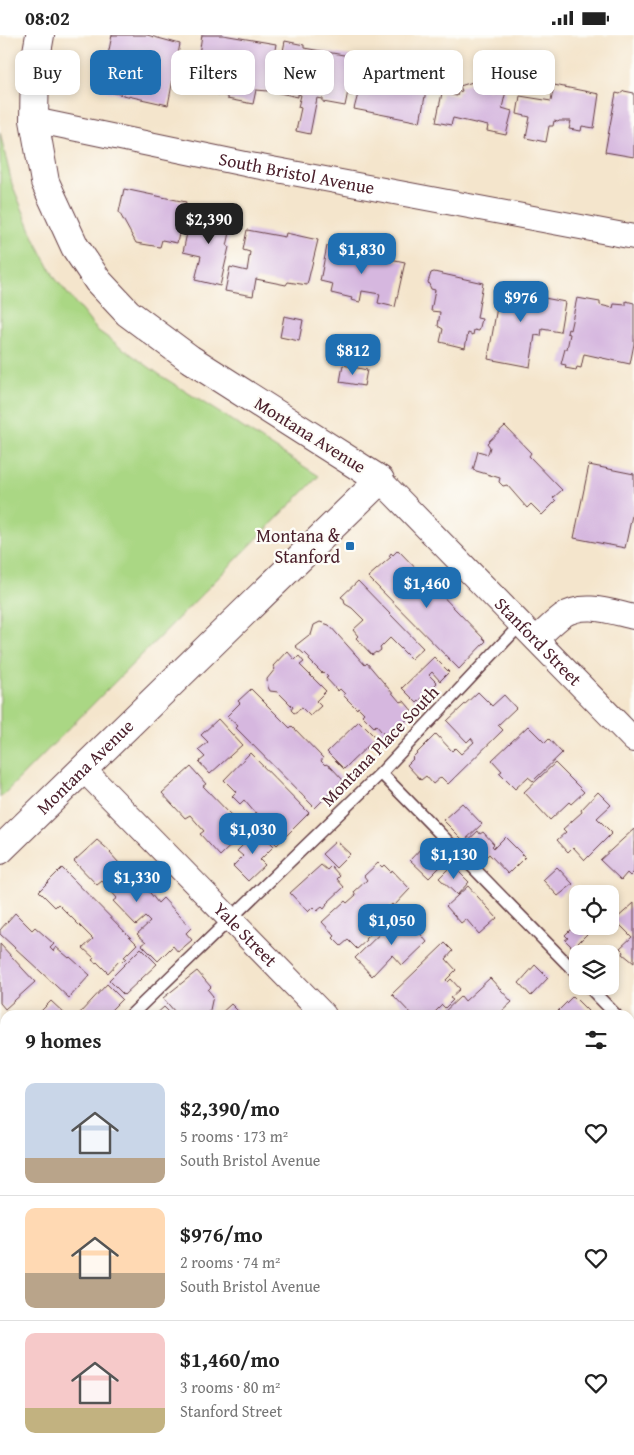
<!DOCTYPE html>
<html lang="en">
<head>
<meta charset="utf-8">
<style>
  :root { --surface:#fff; --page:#f6f6f6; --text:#222; --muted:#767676; --line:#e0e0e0; --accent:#1f6fb2 }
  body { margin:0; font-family:"Gentium Book Plus",serif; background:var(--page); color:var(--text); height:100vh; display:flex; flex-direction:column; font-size:19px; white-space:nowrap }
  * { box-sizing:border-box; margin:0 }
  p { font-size:16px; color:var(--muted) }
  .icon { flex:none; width:28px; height:28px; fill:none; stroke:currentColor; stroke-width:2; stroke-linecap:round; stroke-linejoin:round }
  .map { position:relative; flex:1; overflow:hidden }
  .panel { position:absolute; left:0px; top:975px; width:635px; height:445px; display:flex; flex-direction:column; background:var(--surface); border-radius:15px 15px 0 0; box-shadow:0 2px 8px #0003 }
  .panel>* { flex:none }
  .top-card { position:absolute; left:15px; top:15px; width:605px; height:45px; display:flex; gap:10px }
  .tools { position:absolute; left:569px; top:850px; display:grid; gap:10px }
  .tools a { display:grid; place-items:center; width:50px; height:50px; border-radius:10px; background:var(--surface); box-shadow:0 2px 8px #0003; font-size:25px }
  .price { position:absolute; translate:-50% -42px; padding:0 11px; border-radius:10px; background:var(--accent); color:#fff; font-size:16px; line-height:32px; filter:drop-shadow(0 1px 2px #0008) }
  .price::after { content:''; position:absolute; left:50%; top:30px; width:15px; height:11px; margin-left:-8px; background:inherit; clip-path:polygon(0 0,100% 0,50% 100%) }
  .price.on { background:#222; color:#fff }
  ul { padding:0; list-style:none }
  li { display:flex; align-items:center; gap:15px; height:125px; padding:0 25px }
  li+li { border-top:1px solid var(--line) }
  li span { display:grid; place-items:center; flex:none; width:140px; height:100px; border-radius:10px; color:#555 }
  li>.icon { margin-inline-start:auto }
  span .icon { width:60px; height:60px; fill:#fffc; stroke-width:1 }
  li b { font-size:21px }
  h2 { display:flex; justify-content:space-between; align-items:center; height:60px; padding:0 25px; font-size:21px }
  .chip { padding:0 18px; border-radius:10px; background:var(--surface); box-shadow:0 2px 8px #0003; font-size:18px; line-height:45px }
  .chip.on { background:var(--accent); color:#fff }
  .status { display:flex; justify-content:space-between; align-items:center; height:35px; padding:0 25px; background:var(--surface); direction:ltr }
  .status svg { height:14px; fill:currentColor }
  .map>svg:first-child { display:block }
</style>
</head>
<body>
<div class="status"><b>08:02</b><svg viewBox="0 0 49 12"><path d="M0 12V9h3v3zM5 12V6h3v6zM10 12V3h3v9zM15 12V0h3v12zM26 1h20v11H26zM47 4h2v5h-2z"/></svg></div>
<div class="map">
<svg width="634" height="1420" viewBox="0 0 634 1420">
  <rect width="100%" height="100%" fill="#fdfcf7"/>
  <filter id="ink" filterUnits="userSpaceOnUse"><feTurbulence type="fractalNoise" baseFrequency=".02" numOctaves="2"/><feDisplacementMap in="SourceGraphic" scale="10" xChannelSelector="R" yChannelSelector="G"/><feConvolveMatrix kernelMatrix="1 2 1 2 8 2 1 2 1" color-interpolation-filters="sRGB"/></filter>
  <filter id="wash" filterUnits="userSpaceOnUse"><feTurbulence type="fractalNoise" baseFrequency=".0096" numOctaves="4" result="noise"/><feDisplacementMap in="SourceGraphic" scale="20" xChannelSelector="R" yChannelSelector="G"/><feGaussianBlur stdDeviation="1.12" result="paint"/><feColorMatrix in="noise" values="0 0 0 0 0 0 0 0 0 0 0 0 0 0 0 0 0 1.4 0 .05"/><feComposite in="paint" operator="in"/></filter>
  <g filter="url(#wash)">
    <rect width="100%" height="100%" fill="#f4e5cc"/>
    <path fill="#aad784" stroke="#7a7b58" d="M0,97L12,149L35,205L55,243L97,295L163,342L319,441L0,763Z"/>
    <g id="blocks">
      <path fill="#d6b7df" d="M112,0H147L180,9L168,70L101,55L103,46L98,45L101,32L108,34L111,20H108Z
        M202,0H223L276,9L268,56L256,55L253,69L227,64V61L207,58L209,47L195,45Z
        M285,6L304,10V13L355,22L345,71L323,67V64L317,63L310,99L296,96L301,73L298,72L301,60L298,59V62L275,57Z
        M411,33L422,36L420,44L428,46L420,87L354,74L363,40L374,42L375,35L409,42Z
        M479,45L481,49L485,47L488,56L491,53L506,56L502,73L512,76L506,100L487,96L488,91L453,83L451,90L436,87L442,58L457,61L458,57L462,56L460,51Z
        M554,50L599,59L594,93L582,91L581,96L569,94L571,86H559L558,87L554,86L553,91H549L546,107L526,103L530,82L517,79L520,61L551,66Z
        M624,56L634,58V122L605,117L616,58L620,59Z
        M124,154L186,167L177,208L162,205L160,212L136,208L119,177Z
        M192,174L233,184L227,211L229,212L220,251L195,245L201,221L183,217Z
        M247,195L285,202L286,198L318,205L307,250L288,247L286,250L256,244L253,261L225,256L230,232L247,236L250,217L243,215Z
        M327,211L405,227L395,272L378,268L380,259L362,256L360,267L351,265L352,263L331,258L333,249L320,246Z
        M434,237L483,248L477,283L482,284L479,296L474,295L473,300L468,298L465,313L440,307L443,294L438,291L440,277L431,276L435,255L431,254L428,247L431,238Z
        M499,248L530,253L529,260L565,267L560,297L542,294L541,301L535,300L530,332L488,324L497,272H494Z
        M577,263L600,267V270L613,273L614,269L626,270V266L634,268V309L630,329L584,319L581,333L577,332L576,335L565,333L566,330L561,329L565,314H567L570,299L567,298L568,294L570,295Z
        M284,281L303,285L299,306L280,302Z
        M343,330L367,335L364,351L340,347Z
        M505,391L531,418L529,421L562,455L553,463L556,466L542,480L531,469L527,473L507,450L503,451L499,447L500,443L473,435L478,416L488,419L490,412L487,408Z
        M589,430L634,439V471L625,513L574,503Z
        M398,515L486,606L459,634L368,542L391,522L389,521L391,518L393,520Z
        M358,546L423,613L411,624L390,603L380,613L381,615L377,618L376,617L372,620L356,603L358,601L353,595L364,585L352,573L345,569L344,564L341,562Z
        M320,587L329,590L365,630L367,628L400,667L404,666L414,678L387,703L376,690L374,692L362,680L364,678L358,672L357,674L343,660L345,659L340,654L338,656L326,643L328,642L323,637L322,638L309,625L310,623L305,618L304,619L295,611L309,600H311L314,590Z
        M287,616L295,625L299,621L304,627L300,630L326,656L316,666L321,671L310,681L302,673L294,678L291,675L293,672L278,657L270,656L268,652L267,644L275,634L273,631Z
        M434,622L449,637L440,646L432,637L429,640L437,648L417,668L402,653Z
        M251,654L290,693L292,691L323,723L321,726L325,730L326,729L331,732L343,745L315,773L236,693L238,691L227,681L240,668L238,666Z
        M478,657L492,671L504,660L516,673L498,690L503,695L448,749L441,742L433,749L426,741L421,745L407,730L413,724L412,723L436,699L452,716L455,713L461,719L474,707L471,703L467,707L447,686Z
        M218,684L242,710L210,739L199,727L205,722L198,715L208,707L201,700Z
        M359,686L376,703L344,734L327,717Z
        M528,691L545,708L549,704L562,718L533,746L528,742L515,754L499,738L502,736L492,725Z
        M250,718L309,778L277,810L260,793L266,787L256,777L255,778L244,765L240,769L232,761L236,757L224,745Z
        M555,728L584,757L571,769L569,767L550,785L524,757Z
        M191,732L206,749L203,751L233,782L232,783L239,792L241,791L246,796L220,821L200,799L204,796L190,780L185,783L162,758Z
        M598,757L611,770L597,783L612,798L585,825L573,812L568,817L557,805L566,797L563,794L582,777L581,775Z
        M462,768L482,789L464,806L443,785Z
        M634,794V837L630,841L627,838L621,845L600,825Z
        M258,795L274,811L260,825L265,830L248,846L233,831L243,821L237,816Z
        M478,796L480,799L483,797L494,809L492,811L494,813L505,802L525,822L508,839L489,819L480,828L463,810Z
        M97,805L111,817L110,818L119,828L116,832L132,849L136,845L146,855L147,854L158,868L163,863L191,893L186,898L192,905L178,917L173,911L158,926L142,910L146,907L137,899L150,887L145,882L136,890L113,866L117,863L102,846L97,850L74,826Z
        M336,806L350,819L336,833L322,819Z
        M424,810L443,829L429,843L410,825Z
        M378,828L382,832L384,830L391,837L392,835L410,854L394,871L392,869L388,873L393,878L365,904L367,905L357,914L348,905L341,911L333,903L335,901L322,887L345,866L347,868L356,860L354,857L367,845L364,841Z
        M321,830L327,835L331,831L340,841L337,844L344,852L326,869L327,870L324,874L322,872L317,876L313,872L308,877L290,858Z
        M452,830L469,847L457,860L439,843Z
        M557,832L573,849L558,861L543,845Z
        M62,833L137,909L124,922L126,923L122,927L120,925L108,938L97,927L96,928L92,925L94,923L83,913L93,904L58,869L55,872L39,856Z
        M468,851L497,883L479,899L466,884L461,888L446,871Z
        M634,868V928L623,919L624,917L620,913L632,902L615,885Z
        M15,878L32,895L35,892L54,909L50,913L53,916L56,912L69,923L70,922L90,940L69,963L0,899V895Z
        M399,880L407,888L410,885L419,894L418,896L427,907L402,931L392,920L372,941L355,923Z
        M578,887V891H587L591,895L576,910L577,911L574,914L565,905L568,903L565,900Z
        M445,908L453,916L446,924L456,935L446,945L448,947L451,944L460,954L450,963L453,965L445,973L442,970L432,980H412L392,959Z
        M0,909L35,947L5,974L0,968Z
        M141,913L157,929L124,960L109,945Z
        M535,930L548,943L531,961L519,948Z
        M197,936L211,952L208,955L213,961L210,975L205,980H155L164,972L172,980L175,977L163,963Z
        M490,943L512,967L498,980H441L461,961L465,966Z
        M107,949L122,964L106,980H78Z
        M573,961L588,976L585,980H562L558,976Z
        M51,966L66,980H37Z
        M231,969L242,980H219Z
        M5,1013V1031L4,1029L0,1033V1018Z
        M631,1015L634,1018V1042L630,1038Z
        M0,1049L5,1054V1079L0,1084Z
        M630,1102L634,1106V1145L630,1149Z
        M634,1156V1183L632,1181L630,1184V1160Z
        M5,1335V1397L0,1401V1339Z
        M630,1382L634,1386V1420H586L591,1415H630Z
        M5,1409V1415H49V1419L0,1420V1414Z
        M70,1415H88L93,1420H65Z
        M293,1415H359L354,1420H288Z
        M369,1415H385L386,1416L382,1420H363Z
        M413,1415H438L433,1420H417Z
        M485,1415H507L502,1420H490Z
        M553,1415H571L576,1420H547Z"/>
    </g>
  </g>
  <g filter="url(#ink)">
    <use href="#blocks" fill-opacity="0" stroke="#643d43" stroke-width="1"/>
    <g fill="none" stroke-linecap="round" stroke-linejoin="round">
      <g stroke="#643d43" stroke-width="14">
        <path id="service" d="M381,738L578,940
          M588,951L616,980
          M131,980L381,738L521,589
          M630,994L634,998
          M0,1107L5,1102
          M468,1415L473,1420"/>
      </g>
      <g stroke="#643d43" stroke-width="26">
        <g id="minor">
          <path id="s1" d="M34,85L250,130L634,202"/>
          <path id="s2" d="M380,445L634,705"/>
          <path d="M536,604C544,597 553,588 562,581C584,566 611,577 634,582"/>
          <path id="s3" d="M83,734L324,980"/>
          <path d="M0,1228L5,1233"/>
          <path d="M630,1294L634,1298"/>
          <path d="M182,1415L186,1420"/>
        </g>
      </g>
      <g stroke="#643d43" stroke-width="30">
        <g id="tertiary">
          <path id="s4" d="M0,815L380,445L190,324L128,278L98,246L75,212L45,147L34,85L35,28L40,0"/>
        </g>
      </g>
      <use href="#service" stroke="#fff" stroke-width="11"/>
      <use href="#minor" stroke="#fff" stroke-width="24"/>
      <use href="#tertiary" stroke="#fff" stroke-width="28"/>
    </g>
  </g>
  <rect fill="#1f6fb2" stroke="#fdfcf7" stroke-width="2" x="345" y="506" width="10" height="10" rx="2.5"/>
  <g text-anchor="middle" stroke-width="4.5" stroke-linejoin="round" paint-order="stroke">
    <g font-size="18" fill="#4a1f2b" stroke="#fdfcf7">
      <text dy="6" stroke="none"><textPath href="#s1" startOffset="268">South Bristol Avenue</textPath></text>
      <text transform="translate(310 400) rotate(32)" y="6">Montana Avenue</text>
      <text dy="6" stroke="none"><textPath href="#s2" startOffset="226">Stanford Street</textPath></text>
      <text transform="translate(380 711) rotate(-46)" y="6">Montana Place South</text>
      <text dy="6" stroke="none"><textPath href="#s4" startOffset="119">Montana Avenue</textPath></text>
      <text dy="6" stroke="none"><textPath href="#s3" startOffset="232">Yale Street</textPath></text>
    </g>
    <g font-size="18" fill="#4a1f2b" stroke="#fdfcf7" text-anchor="end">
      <text x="340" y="507">Montana &amp;<tspan x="340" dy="21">Stanford</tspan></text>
    </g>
  </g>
</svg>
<div class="tools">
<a><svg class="icon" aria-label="locate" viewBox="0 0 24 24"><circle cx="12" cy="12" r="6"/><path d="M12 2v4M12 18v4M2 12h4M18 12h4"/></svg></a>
<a><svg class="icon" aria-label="layers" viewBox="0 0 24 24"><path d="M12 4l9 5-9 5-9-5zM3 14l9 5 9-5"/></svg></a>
</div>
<b class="price on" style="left:209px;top:210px">$2,390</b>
<b class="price" style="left:362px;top:240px">$1,830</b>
<b class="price" style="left:521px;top:288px">$976</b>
<b class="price" style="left:353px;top:341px">$812</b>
<b class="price" style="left:427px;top:574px">$1,460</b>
<b class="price" style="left:253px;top:820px">$1,030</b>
<b class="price" style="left:454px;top:845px">$1,130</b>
<b class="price" style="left:137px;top:868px">$1,330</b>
<b class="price" style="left:392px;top:911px">$1,050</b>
<div class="top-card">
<a class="chip">Buy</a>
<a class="chip on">Rent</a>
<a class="chip">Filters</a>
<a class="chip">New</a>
<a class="chip">Apartment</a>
<a class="chip">House</a>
</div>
<section class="panel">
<h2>9 homes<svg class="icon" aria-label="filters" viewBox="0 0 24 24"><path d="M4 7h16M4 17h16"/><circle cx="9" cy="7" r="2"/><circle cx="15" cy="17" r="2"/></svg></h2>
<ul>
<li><span style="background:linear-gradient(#c9d6e8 75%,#b9a48a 0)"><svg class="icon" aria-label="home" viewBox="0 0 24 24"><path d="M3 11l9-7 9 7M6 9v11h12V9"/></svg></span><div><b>$2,390/mo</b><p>5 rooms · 173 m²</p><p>South Bristol Avenue</p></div><svg class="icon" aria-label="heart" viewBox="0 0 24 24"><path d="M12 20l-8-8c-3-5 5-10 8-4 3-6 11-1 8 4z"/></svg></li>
<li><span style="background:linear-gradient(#ffd9b3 65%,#b9a48a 0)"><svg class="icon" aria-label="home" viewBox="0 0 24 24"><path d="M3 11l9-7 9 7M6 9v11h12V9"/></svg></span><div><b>$976/mo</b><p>2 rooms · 74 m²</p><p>South Bristol Avenue</p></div><svg class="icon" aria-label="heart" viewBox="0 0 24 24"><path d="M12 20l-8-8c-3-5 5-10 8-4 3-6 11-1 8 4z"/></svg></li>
<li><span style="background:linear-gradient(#f6c9c9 75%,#c2b280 0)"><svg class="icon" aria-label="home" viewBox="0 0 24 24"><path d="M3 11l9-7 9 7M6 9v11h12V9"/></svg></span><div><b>$1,460/mo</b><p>3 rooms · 80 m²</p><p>Stanford Street</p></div><svg class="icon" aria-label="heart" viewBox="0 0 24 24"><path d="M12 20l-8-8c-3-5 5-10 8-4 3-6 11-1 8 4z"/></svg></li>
</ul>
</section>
</div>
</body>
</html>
